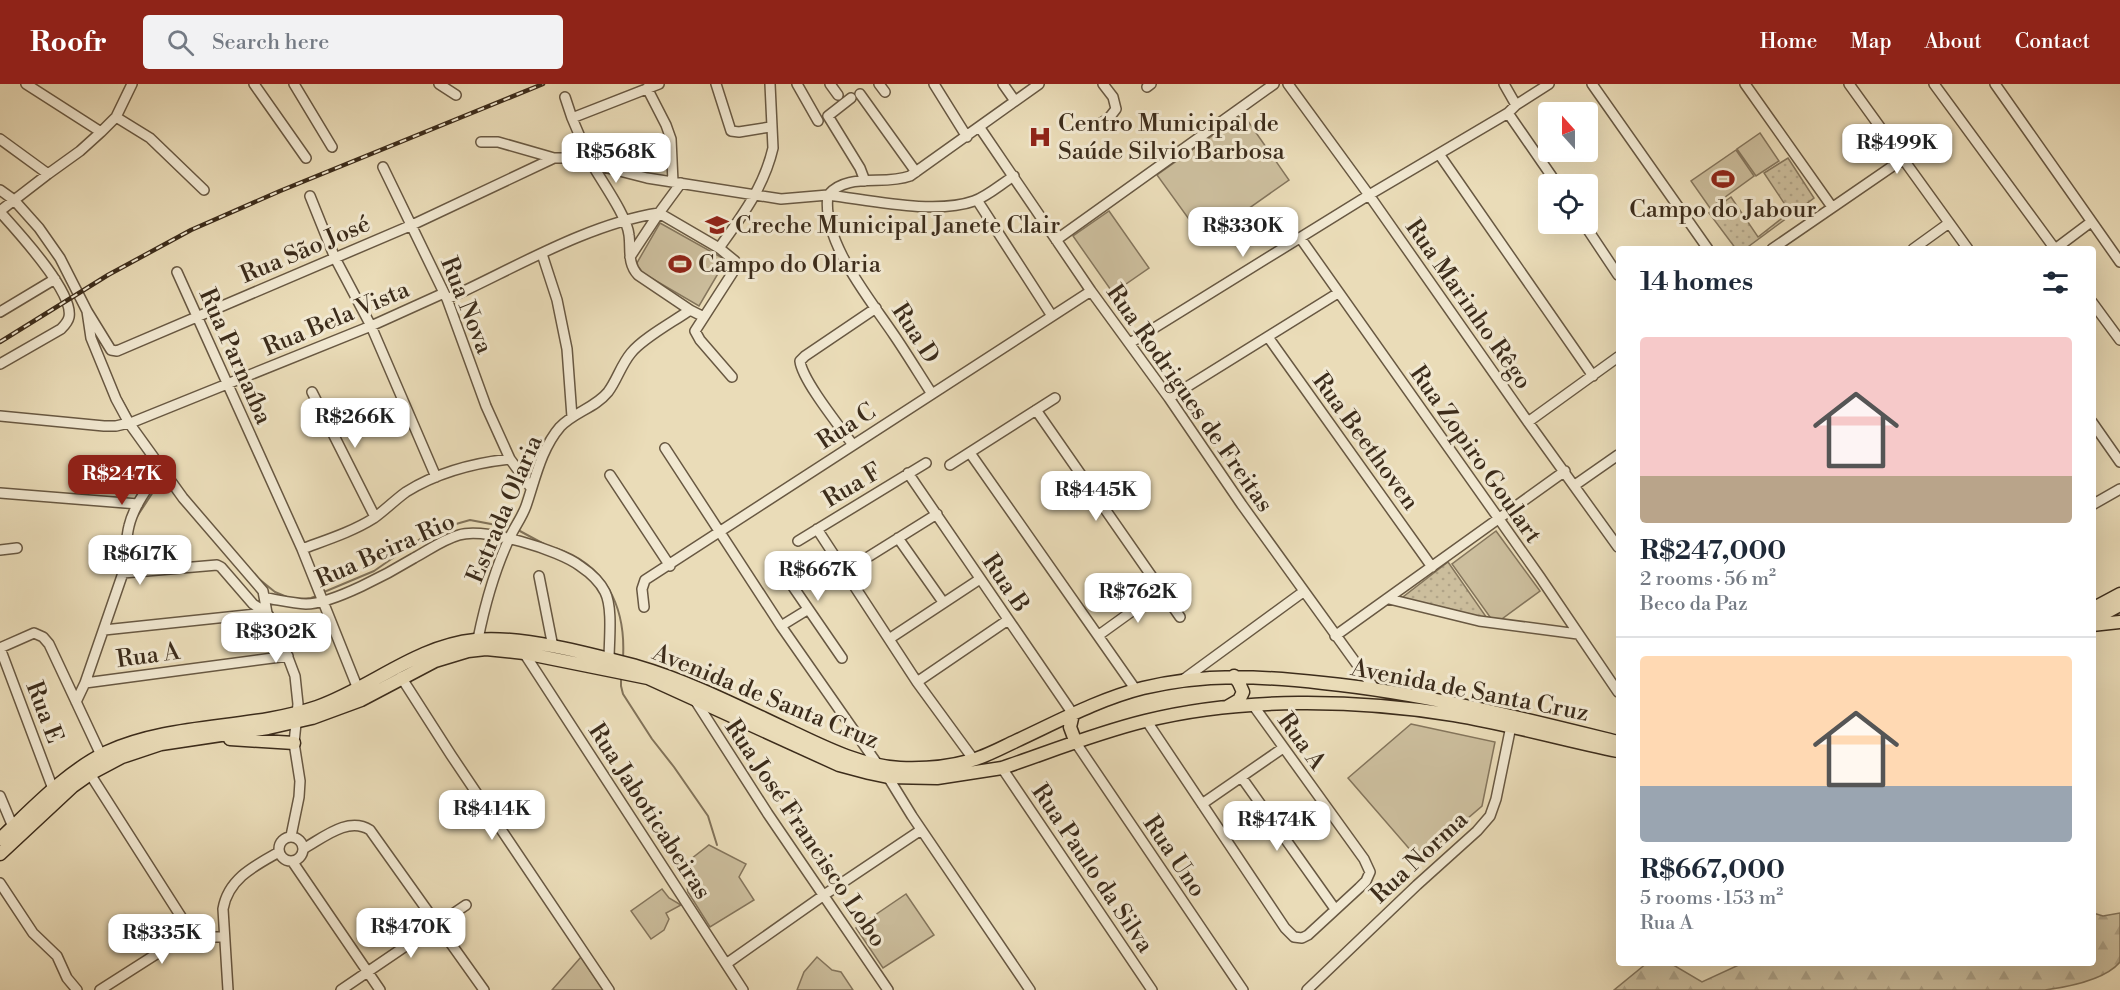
<!DOCTYPE html>
<html lang="en">
<head>
<meta charset="utf-8">
<style>
  :root { --surface:#fff; --page:#f2f2f3; --text:#1f2937; --muted:#747a83; --line:#e0e1e3; --accent:#8f2418 }
  body { margin:0; font-family:"Libre Bodoni",serif; background:var(--page); color:var(--text); height:100vh; display:flex; flex-direction:column; font-size:22px; white-space:nowrap }
  * { box-sizing:border-box; margin:0 }
  p { font-size:20px; color:var(--muted) }
  .icon { flex:none; width:33px; height:33px; fill:none; stroke:currentColor; stroke-width:2; stroke-linecap:round; stroke-linejoin:round }
  .map { position:relative; flex:1; overflow:hidden }
  .sheet { position:absolute; left:1616px; top:162px; width:480px; height:720px; display:flex; flex-direction:column; background:var(--surface); border-radius:6px; box-shadow:0 6px 24px #0002 }
  .sheet>* { flex:none }
  .needle { width:39px; rotate:339deg }
  .fabs { position:absolute; left:1538px; top:18px; display:grid; gap:12px }
  .fabs a { display:grid; place-items:center; width:60px; height:60px; border-radius:6px; background:var(--surface); box-shadow:0 6px 24px #0002; font-size:30px }
  .price { position:absolute; translate:-50% -51px; padding:0 14px; border-radius:12px; background:#fff; color:#222; font-size:20px; line-height:39px; filter:drop-shadow(0 2px 3px #0008) }
  .price::after { content:''; position:absolute; left:50%; top:36px; width:18px; height:14px; margin-left:-9px; background:inherit; clip-path:polygon(0 0,100% 0,50% 100%) }
  .price.selected { background:var(--accent); color:#fff }
  ul { padding:0; list-style:none }
  li { display:grid; align-content:center; gap:12px; height:318px; padding:0 24px }
  li+li { border-top:2px solid var(--line) }
  li span { display:grid; place-items:center; height:186px; border-radius:6px; color:#555 }
  li>.icon { margin-inline-start:auto }
  span .icon { width:108px; height:108px; fill:#fffc; stroke-width:1 }
  li b { font-size:26px }
  h2 { display:flex; justify-content:space-between; align-items:center; height:72px; padding:0 24px; font-size:26px }
  header { display:flex; align-items:center; gap:36px; box-sizing:border-box; height:84px; padding:0 30px; background:var(--accent); color:#fff }
  header strong { font-size:28px }
  nav { display:flex; gap:33px; margin-inline-start:auto; font-size:21px }
  .search { width:420px; height:54px; background:var(--page); display:flex; align-items:center; gap:15px; box-sizing:border-box; padding:0 21px; border-radius:6px; color:var(--muted); font-size:22px }
  .map>svg:first-child { display:block }
</style>
</head>
<body>
<header>
<strong>Roofr</strong>
<div class="search"><svg class="icon" aria-label="search" viewBox="0 0 24 24"><circle cx="10" cy="10" r="6"/><path d="M15 15l6 6"/></svg>Search here</div>
<nav><a>Home</a><a>Map</a><a>About</a><a>Contact</a></nav>
</header>
<div class="map">
<svg width="2120" height="906" viewBox="0 0 2120 906">
  <defs>
    <pattern id="forest-firs" width="22" height="20" patternUnits="userSpaceOnUse" patternTransform="scale(1.5)"><rect width="22" height="20" fill="#ccbe9d"/><path d="M5 1l3.5 6h-7zM16 11l3.5 6h-7z" fill="#b0a387"/></pattern>
    <pattern id="park-dots" width="8" height="8" patternUnits="userSpaceOnUse" patternTransform="scale(1.5)"><rect width="8" height="8" fill="#ccbe9d"/><path d="M2 2h.1M6 6h.1" fill="none" stroke="#b0a387" stroke-width="1.8" stroke-linecap="round"/></pattern>
  </defs>
  <rect width="100%" height="100%" fill="#eadcb8"/>
  <filter id="stains"><feTurbulence type="fractalNoise" baseFrequency=".00333" numOctaves="4"/><feColorMatrix values="0 0 0 0 .2 0 0 0 0 .09 0 0 0 0 .02 0 0 0 .5 -.17"/></filter>
  <radialGradient id="worn" r=".72"><stop offset=".6" stop-color="#630" stop-opacity="0"/><stop offset="1" stop-color="#630" stop-opacity=".3"/></radialGradient>
  <path fill="#ccbe9d" stroke="#84755c" stroke-width="1.5" d="M1243,30L1289,96L1204,156L1157,91Z
    M1760,49L1779,77L1756,92L1737,65Z
    M1736,66L1754,92L1710,124L1691,97Z
    M1109,127L1149,184L1113,209L1073,152Z
    M660,139L726,176L699,222L634,184Z
    M1496,447L1540,507L1495,540L1452,480Z
    M1411,640L1495,658L1482,722L1419,776L1348,694Z
    M709,761L746,780L739,793L754,816L710,843L688,808L682,782Z
    M662,805L669,814L681,821L666,829L669,835L664,846L651,855L631,827Z
    M906,810L934,851L883,884L856,844Z
    M581,873L603,906H552Z
    M817,873L832,886L841,888L853,906H797L804,888Z"/>
  <path fill="url(#forest-firs)" stroke="#84755c" stroke-width="1.5" d="M2093,829L2103,832L2120,829V878C2105,896 2067,903 2045,906H1614L1647,879H1670L1702,898L1743,879H2092Z"/>
  <path fill="url(#park-dots)" stroke="#84755c" stroke-width="1.5" d="M1788,74L1814,114L1745,165H1736L1709,129L1731,113L1758,153L1790,128L1764,89Z
    M1448,478L1489,537L1413,519L1403,513Z"/>
  <g fill="none" stroke-linecap="round" stroke-linejoin="round">
    <path stroke="#817259" stroke-width="2" d="M117,307L133,336
      M136,434L157,402
      M518,446L544,460
      M555,464C606,480 626,523 623,574
      M259,495L275,508L287,513
      M324,508L374,487L426,451L449,442L470,436L512,444
      M301,515L311,514L319,511
      M621,592V602L623,610L652,655L674,683L708,732L717,761"/>
    <g stroke="#685842" stroke-width="12">
      <path id="minor" d="M26,0L101,48
        M254,0L306,74
        M294,0L332,63
        M439,0L456,11
        M716,0L731,47L739,48L770,43
        M797,0L818,37
        M830,0L838,11
        M879,0L885,8
        M934,0L967,53
        M1003,0L1015,17
        M1288,0L1369,111L1528,338L1618,463
        M1504,0L1516,21
        M1592,0L1708,165
        M1745,0L1832,123
        M1849,0L1968,165
        M1934,0L2055,165
        M1995,0L2120,178
        M1147,3L1151,0
        M647,4L666,41L671,55L673,98
        M860,10L916,88
        M565,13L572,34L589,74
        M851,14L828,32L860,84L865,97
        M1508,29L1557,100
        M116,33L150,54L204,106
        M572,34L659,0
        M1098,41L1109,34L1116,25L1113,13L1103,0
        M980,44L1091,207L1169,314L1242,421L1374,604
        M0,55L48,90
        M481,58H498L554,74H589L592,80L647,94L781,115L828,111C847,88 884,102 910,92L1039,0
        M1439,70L1593,292
        M592,80C602,98 627,132 629,151C631,166 627,179 638,191L690,226L704,233
        M383,83L447,215L486,322L510,375
        M0,106L14,116L39,144L60,174L87,227L91,254L116,315L129,339L183,414L263,507L267,529
        M310,112L335,174L371,242L436,393
        M977,116L1052,232
        M0,127L48,90L80,67L101,48L116,33L132,0
        M0,128C17,147 74,208 69,233C68,238 64,242 61,245L0,280
        M659,129L719,164L735,177L733,188L695,247L700,256L732,293
        M1584,140L1618,191
        M1301,155L1540,493L1618,608
        M1056,156L1274,0
        M719,164C742,132 764,103 773,64L770,0
        M1772,165L1903,75
        M1913,165L1949,139
        M2055,165L2091,138
        M542,170L557,216L567,265L572,333
        M630,173L659,129L681,99
        M177,188L302,465L358,605
        M447,215C513,185 587,140 659,129
        M2092,218L2120,256
        M87,227L111,266L117,267L412,141L554,74
        M0,228L55,195
        M1268,253L1432,483
        M1130,259L1369,111L1508,29L1516,21L1549,0
        M312,308L375,433
        M932,310C919,290 907,270 894,251C870,215 821,157 828,111C870,116 935,131 974,117C988,112 1001,100 1014,92
        M1169,314L1338,209
        M1036,326L1180,533
        M0,332L104,342H116L133,338L371,242L444,209
        M1528,338L1618,273
        M2092,338L2120,378
        M853,361C840,343 802,296 800,277L805,272L876,224
        M665,364L781,542L878,681
        M970,369L1136,606
        M950,381L1055,314
        M908,389L1073,630
        M610,391L670,482
        M1575,401L1618,371
        M0,409L138,420
        M2092,421L2120,405
        M817,445L917,598L974,676
        M898,454L943,518
        M798,457L926,379
        M302,465C326,456 352,448 374,434C385,426 395,416 406,408C438,388 474,379 510,375L531,404
        M0,466L17,464
        M774,475L842,574
        M844,488L937,430
        M123,489L217,481L221,483L253,520L267,529L278,547L295,592L298,620L294,659L300,697L299,713L291,752
        M539,492L553,563
        M266,514C279,516 293,519 306,520C333,520 391,488 414,474C429,466 442,456 459,451C484,443 559,466 580,482C589,488 600,498 605,508C613,524 609,557 609,576
        M1389,515L1479,537L1578,550
        M644,523L642,505L645,496L1091,207
        M781,542L807,526
        M104,546L266,529
        M1099,551L1160,507
        M1335,552L1565,387
        M478,555C485,520 495,484 511,451C516,441 522,433 526,422C535,396 541,365 560,343C574,328 595,324 608,308C617,296 621,281 631,269C643,254 673,238 690,226
        M889,555L980,495
        M0,564L34,549L43,553L49,560L101,671
        M0,564L53,705
        M524,569L743,906
        M401,593L451,671L609,906
        M1184,595L1303,508
        M917,598L1008,536
        M85,599L288,572
        M693,613L768,730L888,906
        M76,618L85,599L123,489C127,474 125,457 129,442C134,421 149,402 161,384
        M1146,636L1285,844L1294,853L1302,854L1308,851L1359,804L1366,797L1370,788L1364,775L1253,621
        M1076,659L1243,906
        M1002,684L1152,906
        M90,690L194,853
        M888,693L912,732L1030,906
        M1242,694L1335,825
        M0,712L13,743
        M1202,720L1283,664
        M279 765a12 12 0 1 1 24 0a12 12 0 1 1-24 0Z
        M303,765C323,754 348,732 370,746L484,906
        M292,777L380,906
        M0,799L33,849L57,872L67,894L77,906
        M726,880L824,811L921,746
        M100,906L169,862L194,853H224
        M228,906L223,825C228,795 254,782 279,768
        M341,906L466,821
        M1307,906L1417,801L1477,747L1490,732L1496,715L1511,642"/>
    </g>
    <g stroke="#3c2c1b" stroke-width="15">
      <path id="major" d="M2092,525L2120,510
        M2092,536L2120,521
        M2092,541L2120,538
        M1227,623L1239,616L1243,608L1239,599L1234,592
        M1073,630L1070,643L1076,659
        M230,655L294,659
        M0,755C33,724 66,688 107,668C173,638 249,646 317,623C371,604 416,562 475,556C520,551 591,570 636,582C688,597 737,622 786,645C822,662 860,682 900,684C922,685 947,683 969,677C985,673 1001,664 1016,657C1057,638 1099,615 1143,604C1207,589 1259,592 1323,599C1423,609 1521,634 1618,658
        M0,770L73,702L90,690L122,673L161,660L268,644L312,634L361,616L435,577L468,567L486,565L524,569L648,594L839,681L869,689L888,693L937,694L1002,684C1049,668 1096,649 1145,637C1241,613 1356,615 1454,631C1509,640 1563,656 1618,667"/>
    </g>
    <use href="#minor" stroke="#f1e8d1" stroke-width="9"/>
    <use href="#major" stroke="#eadcb8" stroke-width="12"/>
    <g stroke="#3c2c1b" stroke-width="4.5">
      <path id="rail" d="M0,258L108,191L191,146L280,107L543,0"/>
    </g>
    <use href="#rail" stroke="#f1e8d1" stroke-width="2" stroke-dasharray="7" stroke-linecap="butt"/>
  </g>
  <defs>
    <g id="hospital-bare" transform="scale(1.8)"><path d="M-5-5h3v3.5h4V-5h3V5h-3V1.5h-4V5h-3Z" fill="#8f2418" stroke="#f1e8d1" stroke-width="2.5" paint-order="stroke"/></g>
    <g id="stadium-bare" transform="scale(1.8)"><path d="M0-5a6.5 5 0 1 0 0 10a6.5 5 0 1 0 0-10ZM-3.5-1.8h7v3.6h-7Z" fill="#8f2418" stroke="#f1e8d1" stroke-width="2.5" paint-order="stroke"/></g>
    <g id="school-bare" transform="scale(1.8)"><path d="M0-5L7-2L0 1L-7-2ZM-4 1L0 2.5L4 1V4Q0 6-4 4Z" fill="#8f2418" stroke="#f1e8d1" stroke-width="2.5" paint-order="stroke"/></g>
  </defs>
  <g fill-rule="evenodd">
    <use href="#hospital-bare" x="1040" y="53"/>
    <use href="#stadium-bare" x="1723" y="95"/>
    <use href="#school-bare" x="717" y="141"/>
    <use href="#stadium-bare" x="680" y="180"/>
  </g>
  <g text-anchor="middle" stroke-width="6" stroke-linejoin="round" paint-order="stroke">
    <g font-size="24" fill="#3c2c1b" stroke="#f1e8d1" text-anchor="start">
      <text x="1058" y="47">Centro Municipal de<tspan x="1058" dy="28">Saúde Silvio Barbosa</tspan></text>
      <text x="1723" y="133" text-anchor="middle">Campo do Jabour</text>
      <text x="735" y="149">Creche Municipal Janete Clair</text>
      <text x="698" y="188">Campo do Olaria</text>
    </g>
    <g font-size="24" fill="#3c2c1b" stroke="#f1e8d1">
      <text transform="translate(305 165) rotate(-23)" y="8">Rua São José</text>
      <text transform="translate(1469 220) rotate(55)" y="8">Rua Marinho Rêgo</text>
      <text transform="translate(467 221) rotate(68)" y="8">Rua Nova</text>
      <text transform="translate(336 234) rotate(-23)" y="8">Rua Bela Vista</text>
      <text transform="translate(916 249) rotate(57)" y="8">Rua D</text>
      <text transform="translate(236 272) rotate(66)" y="8">Rua Parnaíba</text>
      <text transform="translate(1190 314) rotate(55)" y="8">Rua Rodrigues de Freitas</text>
      <text transform="translate(846 342) rotate(-33)" y="8">Rua C</text>
      <text transform="translate(1366 357) rotate(54)" y="8">Rua Beethoven</text>
      <text transform="translate(1476 370) rotate(55)" y="8">Rua Zopiro Goulart</text>
      <text transform="translate(852 401) rotate(-31)" y="8">Rua F</text>
      <text transform="translate(504 425) rotate(-67)" y="8">Estrada Olaria</text>
      <text transform="translate(385 466) rotate(-24)" y="8">Rua Beira Rio</text>
      <text transform="translate(1006 499) rotate(56)" y="8">Rua B</text>
      <text transform="translate(148 571) rotate(-8)" y="8">Rua A</text>
      <text transform="translate(1470 606) rotate(11)" y="8">Avenida de Santa Cruz</text>
      <text transform="translate(766 612) rotate(22)" y="8">Avenida de Santa Cruz</text>
      <text transform="translate(45 628) rotate(69)" y="8">Rua E</text>
      <text transform="translate(1302 657) rotate(54)" y="8">Rua A</text>
      <text transform="translate(650 727) rotate(57)" y="8">Rua Jaboticabeiras</text>
      <text transform="translate(806 749) rotate(56)" y="8">Rua José Francisco Lobo</text>
      <text transform="translate(1175 772) rotate(56)" y="8">Rua Uno</text>
      <text transform="translate(1419 773) rotate(-43)" y="8">Rua Norma</text>
      <text transform="translate(1093 784) rotate(56)" y="8">Rua Paulo da Silva</text>
    </g>
  </g>
  <rect width="100%" height="100%" filter="url(#stains)"/>
  <rect width="100%" height="100%" fill="url(#worn)"/>
</svg>
<div class="fabs">
<a><svg class="needle" viewBox="-14 -14 28 28"><path d="M0-13l5 13h-10z" fill="#e53935"/><path d="M0 13l5-13h-10z" fill="#747a83"/></svg></a>
<a><svg class="icon" aria-label="locate" viewBox="0 0 24 24"><circle cx="12" cy="12" r="6"/><path d="M12 2v4M12 18v4M2 12h4M18 12h4"/></svg></a>
</div>
<b class="price" style="left:1897px;top:91px">R$499K</b>
<b class="price" style="left:616px;top:100px">R$568K</b>
<b class="price" style="left:1243px;top:174px">R$330K</b>
<b class="price" style="left:355px;top:365px">R$266K</b>
<b class="price selected" style="left:122px;top:422px">R$247K</b>
<b class="price" style="left:1096px;top:438px">R$445K</b>
<b class="price" style="left:140px;top:502px">R$617K</b>
<b class="price" style="left:818px;top:518px">R$667K</b>
<b class="price" style="left:1138px;top:540px">R$762K</b>
<b class="price" style="left:276px;top:580px">R$302K</b>
<b class="price" style="left:492px;top:757px">R$414K</b>
<b class="price" style="left:1277px;top:768px">R$474K</b>
<b class="price" style="left:411px;top:875px">R$470K</b>
<b class="price" style="left:162px;top:881px">R$335K</b>
<section class="sheet">
<h2>14 homes<svg class="icon" aria-label="filters" viewBox="0 0 24 24"><path d="M4 7h16M4 17h16"/><circle cx="9" cy="7" r="2"/><circle cx="15" cy="17" r="2"/></svg></h2>
<ul>
<li><span style="background:linear-gradient(#f6c9c9 75%,#b9a48a 0)"><svg class="icon" aria-label="home" viewBox="0 0 24 24"><path d="M3 11l9-7 9 7M6 9v11h12V9"/></svg></span><div><b>R$247,000</b><p>2 rooms · 56 m²</p><p>Beco da Paz</p></div></li>
<li><span style="background:linear-gradient(#ffd9b3 70%,#9aa5b1 0)"><svg class="icon" aria-label="home" viewBox="0 0 24 24"><path d="M3 11l9-7 9 7M6 9v11h12V9"/></svg></span><div><b>R$667,000</b><p>5 rooms · 153 m²</p><p>Rua A</p></div></li>
</ul>
</section>
</div>
</body>
</html>
